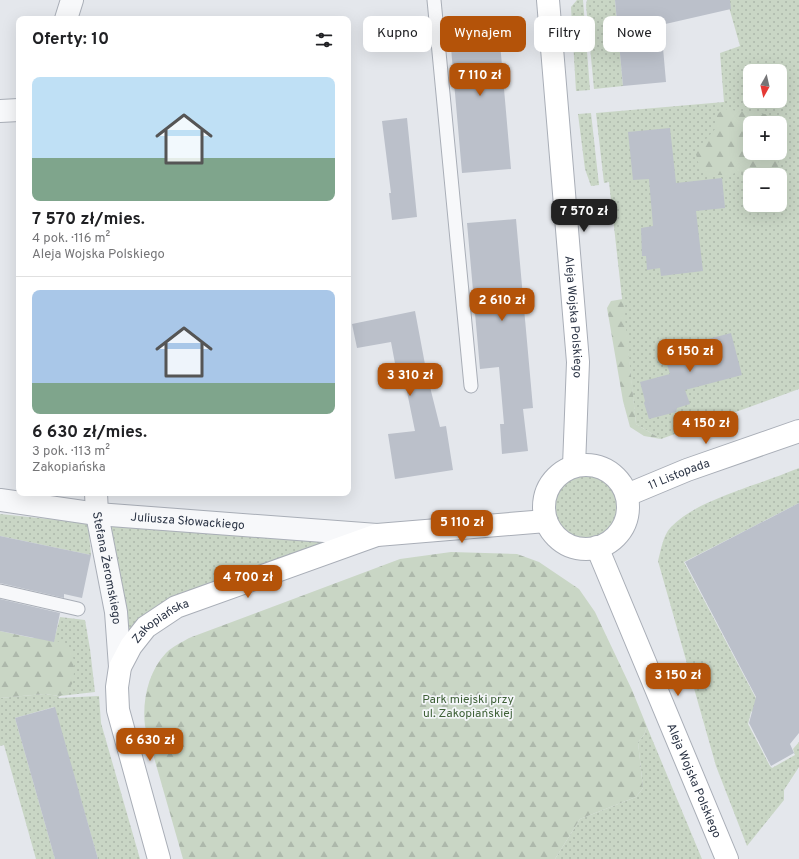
<!DOCTYPE html>
<html lang="pl">
<head>
<meta charset="utf-8">
<style>
  :root { --surface:#fff; --page:#f6f6f6; --text:#202124; --muted:#757577; --line:#e0e0e0; --accent:#b45309 }
  body { margin:0; font-family:Overpass,sans-serif; background:var(--page); color:var(--text); height:100vh; display:flex; flex-direction:column; font-size:15px; white-space:nowrap }
  * { box-sizing:border-box; margin:0 }
  p { font-size:13px; color:var(--muted) }
  .icon { flex:none; width:22px; height:22px; fill:none; stroke:currentColor; stroke-width:2; stroke-linecap:round; stroke-linejoin:round }
  .map { position:relative; flex:1; overflow:hidden }
  .side { position:absolute; left:16px; top:16px; width:335px; height:480px; display:flex; flex-direction:column; background:var(--surface); border-radius:8px; box-shadow:0 4px 16px #0002 }
  .side>* { flex:none }
  .hud { position:absolute; left:363px; top:16px; width:376px; height:36px; display:flex; gap:8px }
  .needle { width:26px; rotate:188deg }
  .controls { position:absolute; left:743px; top:64px; display:grid; gap:8px }
  .controls a { display:grid; place-items:center; width:44px; height:44px; border-radius:8px; background:var(--surface); box-shadow:0 4px 16px #0002; font-size:20px }
  .price { position:absolute; translate:-50% -34px; padding:0 9px; border-radius:8px; background:var(--accent); color:#fff; font-size:13px; line-height:26px; filter:drop-shadow(0 1px 2px #0008) }
  .price::after { content:''; position:absolute; left:50%; top:24px; width:12px; height:9px; margin-left:-6px; background:inherit; clip-path:polygon(0 0,100% 0,50% 100%) }
  .price.current { background:#222; color:#fff }
  ul { padding:0; list-style:none }
  li { display:grid; align-content:center; gap:8px; height:212px; padding:0 16px }
  li+li { border-top:1px solid var(--line) }
  li span { display:grid; place-items:center; height:124px; border-radius:8px; color:#555 }
  li>.icon { margin-inline-start:auto }
  span .icon { width:72px; height:72px; fill:#fffc; stroke-width:1 }
  li b { font-size:17px }
  h2 { display:flex; justify-content:space-between; align-items:center; height:48px; padding:0 16px; font-size:17px }
  .tag { padding:0 14px; border-radius:8px; background:var(--surface); box-shadow:0 4px 16px #0002; font-size:14px; line-height:36px }
  .tag.current { background:var(--accent); color:#fff }
  .map>svg:first-child { display:block }
</style>
</head>
<body>
<div class="map">
<svg width="799" height="859" viewBox="0 0 799 859">
  <defs>
    <pattern id="grass-dots" width="8" height="8" patternUnits="userSpaceOnUse"><rect width="8" height="8" fill="#c9d6c5"/><path d="M2 2h.1M6 6h.1" fill="none" stroke="#adb8ab" stroke-width="1.8" stroke-linecap="round"/></pattern>
    <pattern id="forest-firs" width="22" height="20" patternUnits="userSpaceOnUse"><rect width="22" height="20" fill="#c9d6c5"/><path d="M5 1l3.5 6h-7zM16 11l3.5 6h-7z" fill="#adb8ab"/></pattern>
  </defs>
  <rect width="100%" height="100%" fill="#e4e7ec"/>
  <path fill="url(#grass-dots)" fill-rule="evenodd" d="M577,0H583L590,90L576,91L571,7Z
    M587,0H615L623,86L594,89L586,5Z
    M727,0H799V389L661,439L636,424L609,182L604,183L596,113L724,102L720,53L740,46ZM750,71H780V101H750ZM750,123H780V153H750ZM750,175H780V205H750Z
    M591,113L599,185L591,186L585,169L578,114Z
    M799,468V503L684,562L760,706L751,712L748,724L770,766L772,768L795,755L793,749L799,742V767L784,790V800L747,846L716,766L658,561C661,550 663,535 671,527C691,506 727,495 753,485C768,480 784,474 799,468Z
    M553 508a35 35 0 1 1 70 0a35 35 0 1 1-70 0Z
    M0,514L88,523L91,555L0,536Z
    M107,518L352,536L130,637Z
    M60,617L85,620L90,649L95,692L60,696L58,698L99,696L101,723L140,859H98L54,707L15,718L55,859H36L4,745L0,746V698L44,694L60,696L54,640Z
    M647,727L702,859H555L580,819L636,797L643,788L638,742L644,735Z"/>
  <path fill="url(#forest-firs)" d="M725,109C741,112 757,111 773,116L777,120V123H750V153H778L779,169L778,175H750V189C744,185 745,178 741,172L735,173L730,175H708L702,170L698,162L696,154L699,147L716,128L717,121V114Z
    M623,299L636,424L661,439L644,436L630,427L623,401L607,308L611,301Z
    M451,552L517,554L539,562L579,589L595,612L632,690L647,727L644,735L638,742L643,788L636,797L580,819L555,859H183L145,726C142,701 148,672 166,653C173,646 181,643 189,638L400,559Z
    M0,631L33,638L47,637L62,643L71,650L74,661V672L73,682L68,691L60,696L44,694L0,698Z"/>
  <path fill="#bbc0ca" d="M615,0H730L731,9L661,25L666,82L623,86Z
    M498,20L511,169L462,173L449,25Z
    M407,118L417,217L392,220L389,193H391L382,121Z
    M670,128L676,183L722,178L725,208L696,211L703,271L661,276L660,268L647,270L646,256H642L641,228L653,226L649,179L633,180L628,132Z
    M516,219L533,408L523,409L528,451L502,454L500,424H504L499,367L480,369L467,223Z
    M415,311L427,375L440,427L446,426L453,470L395,479L388,434L415,431L406,387L401,388V385H399L391,342L357,348L352,324Z
    M731,333L742,375L685,390L690,404L677,408L676,412L649,419L644,403L645,401L640,382L670,374L663,351Z
    M799,503V733L790,744L794,753L771,766L749,723L756,697L685,562Z
    M0,536L91,555L82,598L64,594V598L0,583Z
    M0,599L60,613L54,642L0,631Z
    M55,707L98,859H55L15,718Z"/>
  <g fill="none" stroke-linecap="round" stroke-linejoin="round">
    <g stroke="#a9aeb7" stroke-width="15">
      <path id="lane" d="M434,0L471,386
        M0,591L78,609"/>
    </g>
    <g stroke="#a9aeb7" stroke-width="24">
      <g id="street">
        <path d="M66,19L72,0"/>
        <path d="M0,111L19,110"/>
        <path id="s1" d="M96,493L97,514L116,612L120,667"/>
        <path id="s2" d="M0,500L97,514L377,535"/>
      </g>
    </g>
    <g stroke="#a9aeb7" stroke-width="24">
      <g id="secondary">
        <path id="s3" d="M548,0L578,362L574,466"/>
        <circle cx="586" cy="507" r="42"/>
        <path id="s4" d="M627,495L687,470L799,431"/>
        <path id="s5" d="M597,547L727,859"/>
        <path id="s6" d="M159,859L118,710L117,687L120,667L131,646L146,627L176,607L377,535L546,521"/>
      </g>
    </g>
    <use href="#lane" stroke="#f7f8fa" stroke-width="13"/>
    <use href="#street" stroke="#f7f8fa" stroke-width="22"/>
    <use href="#secondary" stroke="#fff" stroke-width="22"/>
  </g>
  <g text-anchor="middle" stroke-width="3.5" stroke-linejoin="round" paint-order="stroke">
    <g font-size="12" fill="#2b3445" stroke="#f4f6f9">
      <text dy="4" stroke="none"><textPath href="#s3" startOffset="318">Aleja Wojska Polskiego</textPath></text>
      <text dy="4" stroke="none"><textPath href="#s4" startOffset="56">11 Listopada</textPath></text>
      <text dy="4" stroke="none"><textPath href="#s2" startOffset="189">Juliusza Słowackiego</textPath></text>
      <text dy="4" stroke="none"><textPath href="#s1" startOffset="76">Stefana Żeromskiego</textPath></text>
      <text dy="4" stroke="none"><textPath href="#s6" startOffset="261">Zakopiańska</textPath></text>
      <text dy="4" stroke="none"><textPath href="#s5" startOffset="253">Aleja Wojska Polskiego</textPath></text>
    </g>
    <g font-size="12" fill="#3f6138" stroke="#f4f6f9">
      <text x="468" y="703">Park miejski przy<tspan x="468" dy="14">ul. Zakopiańskiej</tspan></text>
    </g>
  </g>
</svg>
<div class="controls">
<a><svg class="needle" viewBox="-14 -14 28 28"><path d="M0-13l5 13h-10z" fill="#e53935"/><path d="M0 13l5-13h-10z" fill="#757577"/></svg></a>
<a>+</a>
<a>−</a>
</div>
<b class="price" style="left:480px;top:97px">7 110 zł</b>
<b class="price current" style="left:584px;top:233px">7 570 zł</b>
<b class="price" style="left:502px;top:322px">2 610 zł</b>
<b class="price" style="left:690px;top:373px">6 150 zł</b>
<b class="price" style="left:410px;top:397px">3 310 zł</b>
<b class="price" style="left:706px;top:445px">4 150 zł</b>
<b class="price" style="left:462px;top:544px">5 110 zł</b>
<b class="price" style="left:248px;top:599px">4 700 zł</b>
<b class="price" style="left:678px;top:697px">3 150 zł</b>
<b class="price" style="left:150px;top:762px">6 630 zł</b>
<div class="hud">
<a class="tag">Kupno</a>
<a class="tag current">Wynajem</a>
<a class="tag">Filtry</a>
<a class="tag">Nowe</a>
</div>
<section class="side">
<h2>Oferty: 10<svg class="icon" aria-label="filters" viewBox="0 0 24 24"><path d="M4 7h16M4 17h16"/><circle cx="9" cy="7" r="2"/><circle cx="15" cy="17" r="2"/></svg></h2>
<ul>
<li><span style="background:linear-gradient(#bfe0f5 65%,#7fa58c 0)"><svg class="icon" aria-label="home" viewBox="0 0 24 24"><path d="M3 11l9-7 9 7M6 9v11h12V9"/></svg></span><div><b>7 570 zł/mies.</b><p>4 pok. · 116 m²</p><p>Aleja Wojska Polskiego</p></div></li>
<li><span style="background:linear-gradient(#a9c7e8 75%,#7fa58c 0)"><svg class="icon" aria-label="home" viewBox="0 0 24 24"><path d="M3 11l9-7 9 7M6 9v11h12V9"/></svg></span><div><b>6 630 zł/mies.</b><p>3 pok. · 113 m²</p><p>Zakopiańska</p></div></li>
</ul>
</section>
</div>
</body>
</html>
